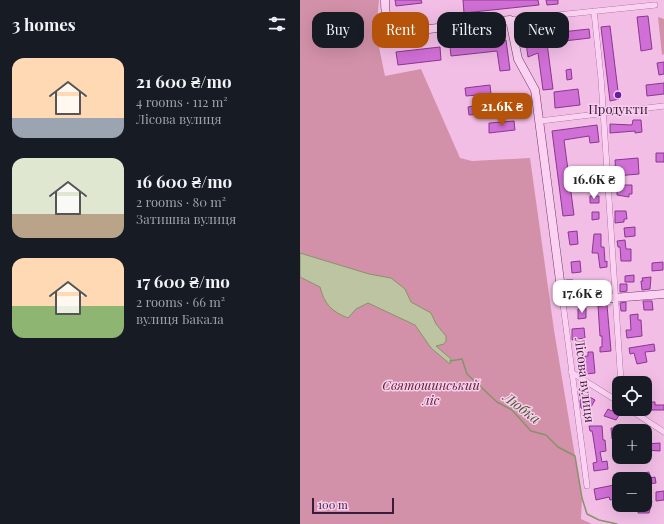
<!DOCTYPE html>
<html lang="en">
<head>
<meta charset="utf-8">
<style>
  :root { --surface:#171b24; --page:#20242c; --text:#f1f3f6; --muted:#9ea1a6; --accent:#b45309 }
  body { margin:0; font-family:"Playfair Display",serif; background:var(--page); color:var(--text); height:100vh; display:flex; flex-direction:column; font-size:15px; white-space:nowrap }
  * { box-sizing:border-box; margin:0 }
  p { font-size:13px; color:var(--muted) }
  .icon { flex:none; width:22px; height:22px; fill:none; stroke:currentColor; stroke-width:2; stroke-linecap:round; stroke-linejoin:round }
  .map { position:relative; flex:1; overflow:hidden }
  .panel { display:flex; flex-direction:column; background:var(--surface); width:300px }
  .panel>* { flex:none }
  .guide { position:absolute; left:12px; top:12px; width:292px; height:36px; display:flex; gap:8px }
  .controls { position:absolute; left:312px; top:376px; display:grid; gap:8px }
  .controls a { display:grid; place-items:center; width:40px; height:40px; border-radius:8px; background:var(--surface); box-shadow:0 4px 16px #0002; font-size:20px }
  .scale { position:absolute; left:12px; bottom:10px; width:82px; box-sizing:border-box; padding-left:4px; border:2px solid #3b1b3a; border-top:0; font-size:11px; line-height:14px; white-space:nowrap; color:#3b1b3a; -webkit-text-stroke:3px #f9ceef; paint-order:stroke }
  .price { position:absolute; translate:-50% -34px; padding:0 9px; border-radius:8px; background:#fff; color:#222; font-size:13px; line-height:26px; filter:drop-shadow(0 1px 2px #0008) }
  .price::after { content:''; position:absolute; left:50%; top:24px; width:12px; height:9px; margin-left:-6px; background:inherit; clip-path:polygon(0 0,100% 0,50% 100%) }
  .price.current { background:var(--accent); color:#fff }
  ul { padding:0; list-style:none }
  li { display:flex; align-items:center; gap:12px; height:100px; padding:0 12px }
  li span { display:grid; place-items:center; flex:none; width:112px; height:80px; border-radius:12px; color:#555 }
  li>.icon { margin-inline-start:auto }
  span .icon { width:48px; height:48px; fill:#fffc; stroke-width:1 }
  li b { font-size:17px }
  h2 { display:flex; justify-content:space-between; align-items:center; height:48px; padding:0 12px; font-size:17px }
  .pill { padding:0 14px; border-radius:12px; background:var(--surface); box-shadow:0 4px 16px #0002; font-size:14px; line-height:36px }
  .pill.current { background:var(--accent); color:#fff }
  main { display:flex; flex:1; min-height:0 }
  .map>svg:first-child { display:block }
</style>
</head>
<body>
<main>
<section class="panel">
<h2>3 homes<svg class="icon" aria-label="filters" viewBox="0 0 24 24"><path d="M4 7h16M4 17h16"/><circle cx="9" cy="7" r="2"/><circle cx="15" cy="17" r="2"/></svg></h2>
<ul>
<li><span style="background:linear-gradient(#ffd9b3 75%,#9aa5b1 0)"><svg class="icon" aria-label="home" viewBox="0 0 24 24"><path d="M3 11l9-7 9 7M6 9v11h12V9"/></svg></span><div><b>21 600 ₴/mo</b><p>4 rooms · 112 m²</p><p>Лісова вулиця</p></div></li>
<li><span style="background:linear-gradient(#dfe7d0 70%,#b9a48a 0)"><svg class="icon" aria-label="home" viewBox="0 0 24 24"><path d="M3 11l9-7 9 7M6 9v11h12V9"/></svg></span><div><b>16 600 ₴/mo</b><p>2 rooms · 80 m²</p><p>Затишна вулиця</p></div></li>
<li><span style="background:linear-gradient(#ffd9b3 60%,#8fb573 0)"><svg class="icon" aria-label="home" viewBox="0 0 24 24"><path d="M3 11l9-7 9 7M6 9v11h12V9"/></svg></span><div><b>17 600 ₴/mo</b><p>2 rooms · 66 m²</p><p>вулиця Бакала</p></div></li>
</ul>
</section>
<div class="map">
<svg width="364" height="524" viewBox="0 0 364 524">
  <rect width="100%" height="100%" fill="#f3bee6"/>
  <path fill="#d291a8" d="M0,0H79L76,33L85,76L121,69L160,158L172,161L230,158L254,330L282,498L281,519L292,524H0Z
    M358,17L364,19V54L362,55Z"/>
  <path fill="#bcc4a2" stroke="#879368" d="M0,253L69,274L91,278L105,289L111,302L131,313L136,324L146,336V341L144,344L136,346L151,359L150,364L131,348L115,325L68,303L56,309L48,318C31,311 25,305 20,287L0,277Z"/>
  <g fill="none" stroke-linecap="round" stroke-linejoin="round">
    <path stroke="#879368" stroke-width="1.5" d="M150,361L162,359L167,374L197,402L212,410L231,431L246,435L258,447L275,456L282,498L287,514L299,520L317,524"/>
  </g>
  <path fill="#d06fd5" stroke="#89388f" d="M95,0H121L122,3L96,6Z
    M163,0H238L239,5L164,13Z
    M246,0H258V4L247,5Z
    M348,16L352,49L341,51L337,17Z
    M310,26L319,99L310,101L301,27Z
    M289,29L290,38L247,43L253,89L243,90L238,53L228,57L225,36Z
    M206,40L210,70L200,71L197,51L151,56L150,47Z
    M140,47L141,60L98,65L96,52Z
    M364,62V74L359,75L357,63Z
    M271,69L272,79L267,80L266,70Z
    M364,83V94L347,96L346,85Z
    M190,85L191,94L183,95V105L212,102L213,111L169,115L168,107L179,105L178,95L166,96L165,88Z
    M278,89L280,105L255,108L254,92Z
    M333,120H341L342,132L335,133V131L310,133V124L332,125Z
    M214,121L215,130L189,133V123Z
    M297,125L299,142L290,143L289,136L264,140L274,215L263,216L252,131Z
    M356,153H364V162H356Z
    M338,158L339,174L316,176L315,160Z
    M321,185H332V194H329V197L317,195V188H321Z
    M290,196H299V203H290Z
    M315,211H326L327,219H324V222L315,223Z
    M292,212H299V219L292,220Z
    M335,227V236L325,237L324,228Z
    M277,231L278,244L270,245L268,232Z
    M294,234H301V247H304L305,262L307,261V267L300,268L298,253H292Z
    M325,240L326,249H331V261H321L320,247H318L317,241Z
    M280,261L281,272L272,273L271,262Z
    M363,262V270L352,271V263Z
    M334,275V282H325V276Z
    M351,277L350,289L342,290L341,281H343L342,278Z
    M266,280H273L274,286L269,287Z
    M305,282L306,291L279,295L278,287L283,286V288L299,287L298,283Z
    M320,284H327V291L320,292Z
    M343,301H352L353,310H344Z
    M326,302V311H321L320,303Z
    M307,305L311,351L300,352V347H302V336H300L298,306Z
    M286,308V318L278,319V309Z
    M338,314V320H341L342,336L327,338L326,330H331L330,315Z
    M284,328L285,338L272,340V329Z
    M354,344L355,351L345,352L347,362L337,364L334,353L330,354L329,348Z
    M288,352H293L295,373L286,374L284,360L279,361L278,357L288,356Z
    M283,389L288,392L286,395L295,400L291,407L286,404L283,409L281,408L280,401L282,397L279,395Z
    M350,402H355V405H364V410H350Z
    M314,408L321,412L316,420L304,416L308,409L312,411Z
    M289,426H302L303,440H305L306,451L300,452L302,462L307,461L308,469L294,471L293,463L297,462L293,436L292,431H290Z
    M311,428H317L318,438L312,439Z
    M360,443V451L345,450V444Z
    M349,472L350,478L355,477L356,483L346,484L344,473Z
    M314,485L316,499L310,500L309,497L296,500L294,489Z
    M364,491V500L356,501V492Z
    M345,500L352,501L349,513H338L339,505H345Z"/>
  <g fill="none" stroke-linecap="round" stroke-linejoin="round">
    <g stroke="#8d5589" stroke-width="6">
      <path id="street" d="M294,11L301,78L321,383
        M210,20L355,5
        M240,121L364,106
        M262,296L287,486
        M271,372L319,402
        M329,409L364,432"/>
    </g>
    <g stroke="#6f386d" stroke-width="9">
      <path id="secondary" d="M85,0C85,13 86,29 102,32L210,20L218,59L235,90L236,97L262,296L274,301L364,294"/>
    </g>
    <use href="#street" stroke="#fcd2f3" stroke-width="5.5"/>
    <use href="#secondary" stroke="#fcd2f3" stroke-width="8"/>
  </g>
  <circle fill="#641ea3" stroke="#f9ceef" stroke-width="1.5" cx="318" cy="95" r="4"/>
  <g text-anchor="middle" stroke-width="3" stroke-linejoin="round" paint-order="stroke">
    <g font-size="13" fill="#3b1b3a" stroke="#f9ceef">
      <text x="318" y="114">Продукти</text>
    </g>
    <g font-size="13" fill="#3b1b3a" stroke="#f9ceef">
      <text transform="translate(285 380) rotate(83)" y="5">Лісова вулиця</text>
    </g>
    <g font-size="13" font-style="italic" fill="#5a1f2c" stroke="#f9ceef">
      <text x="131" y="390">Святошинський<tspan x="131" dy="15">ліс</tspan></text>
    </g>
    <g font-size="14" font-style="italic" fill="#445c28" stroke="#f9ceef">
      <text transform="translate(222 408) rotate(37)" y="5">Любка</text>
    </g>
  </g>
</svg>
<div class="controls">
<a><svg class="icon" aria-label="locate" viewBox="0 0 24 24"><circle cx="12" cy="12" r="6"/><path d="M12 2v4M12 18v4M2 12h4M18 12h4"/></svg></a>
<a>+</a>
<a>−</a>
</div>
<div class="scale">100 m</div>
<b class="price current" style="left:202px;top:127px">21.6K ₴</b>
<b class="price" style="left:294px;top:200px">16.6K ₴</b>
<b class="price" style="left:282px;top:314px">17.6K ₴</b>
<div class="guide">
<a class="pill">Buy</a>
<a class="pill current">Rent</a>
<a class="pill">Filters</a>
<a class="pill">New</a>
</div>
</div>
</main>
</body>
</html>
